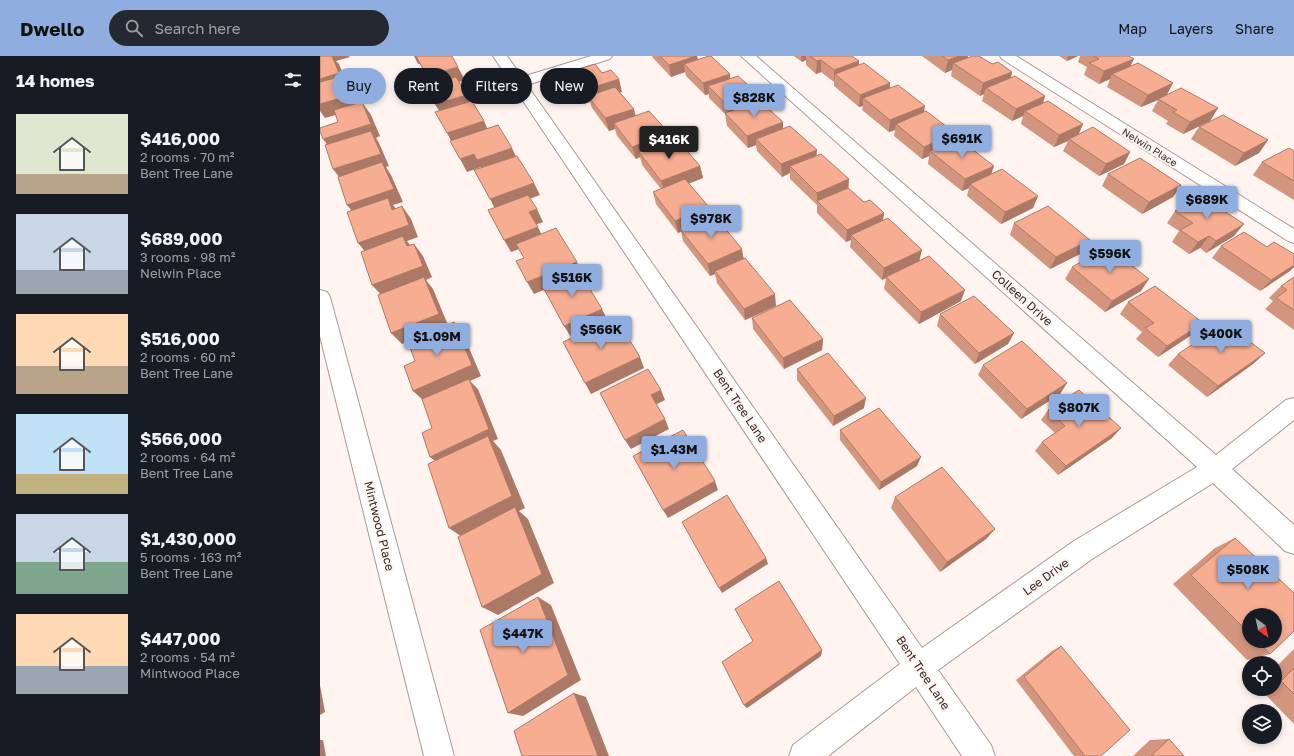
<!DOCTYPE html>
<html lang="en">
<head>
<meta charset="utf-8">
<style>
  :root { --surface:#171b24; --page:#242831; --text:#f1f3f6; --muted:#9ea1a6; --accent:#8faddf }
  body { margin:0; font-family:"Golos Text",sans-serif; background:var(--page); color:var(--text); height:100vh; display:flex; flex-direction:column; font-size:15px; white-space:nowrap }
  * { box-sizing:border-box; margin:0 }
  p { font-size:13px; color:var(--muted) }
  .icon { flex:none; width:22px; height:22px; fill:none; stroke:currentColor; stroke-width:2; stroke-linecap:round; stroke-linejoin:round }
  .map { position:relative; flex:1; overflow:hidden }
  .drawer { display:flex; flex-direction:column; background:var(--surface); width:320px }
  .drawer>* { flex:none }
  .top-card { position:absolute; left:12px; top:12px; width:380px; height:36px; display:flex; gap:8px }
  .needle { width:26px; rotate:147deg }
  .buttons { position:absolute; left:922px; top:552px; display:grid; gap:8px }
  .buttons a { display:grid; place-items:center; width:40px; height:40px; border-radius:50%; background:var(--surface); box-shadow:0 2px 6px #0003; font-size:20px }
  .price { position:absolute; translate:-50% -34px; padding:0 9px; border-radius:4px; background:var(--accent); color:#111; font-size:13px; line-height:26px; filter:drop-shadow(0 1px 2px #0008) }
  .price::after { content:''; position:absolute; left:50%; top:24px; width:12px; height:9px; margin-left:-6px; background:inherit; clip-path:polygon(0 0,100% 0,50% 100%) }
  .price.current { background:#222; color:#fff }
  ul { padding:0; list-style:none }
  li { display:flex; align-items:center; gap:12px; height:100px; padding:0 16px }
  li span { display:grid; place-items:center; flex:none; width:112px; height:80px; border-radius:0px; color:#555 }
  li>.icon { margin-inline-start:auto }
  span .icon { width:48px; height:48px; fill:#fffc; stroke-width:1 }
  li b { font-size:17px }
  h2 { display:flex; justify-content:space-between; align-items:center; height:48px; padding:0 16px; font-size:17px }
  .tag { padding:0 14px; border-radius:18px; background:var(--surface); box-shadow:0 2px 6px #0003; font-size:14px; line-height:36px }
  .tag.current { background:var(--accent); color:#111 }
  header { display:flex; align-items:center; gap:24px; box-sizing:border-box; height:56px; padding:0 20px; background:var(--accent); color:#111 }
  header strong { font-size:19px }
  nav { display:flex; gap:22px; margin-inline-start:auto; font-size:14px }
  .search { width:280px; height:36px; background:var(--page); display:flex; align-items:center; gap:10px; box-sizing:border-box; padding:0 14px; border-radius:22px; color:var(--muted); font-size:15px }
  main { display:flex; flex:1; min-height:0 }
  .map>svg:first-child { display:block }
</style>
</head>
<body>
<header>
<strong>Dwello</strong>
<div class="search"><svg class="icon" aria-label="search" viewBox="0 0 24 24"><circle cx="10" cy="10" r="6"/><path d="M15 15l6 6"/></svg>Search here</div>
<nav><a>Map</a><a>Layers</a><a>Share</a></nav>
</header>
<main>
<section class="drawer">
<h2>14 homes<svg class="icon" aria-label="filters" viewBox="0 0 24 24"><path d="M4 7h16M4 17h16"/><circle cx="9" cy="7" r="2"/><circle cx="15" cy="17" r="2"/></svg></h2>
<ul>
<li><span style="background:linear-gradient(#dfe7d0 75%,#b9a48a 0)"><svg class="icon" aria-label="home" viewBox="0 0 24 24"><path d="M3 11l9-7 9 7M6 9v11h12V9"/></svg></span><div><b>$416,000</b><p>2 rooms · 70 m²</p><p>Bent Tree Lane</p></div></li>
<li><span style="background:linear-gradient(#c9d6e8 70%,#9aa5b1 0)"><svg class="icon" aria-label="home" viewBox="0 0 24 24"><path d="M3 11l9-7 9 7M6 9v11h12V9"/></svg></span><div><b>$689,000</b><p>3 rooms · 98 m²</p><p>Nelwin Place</p></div></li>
<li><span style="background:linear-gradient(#ffd9b3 65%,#b9a48a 0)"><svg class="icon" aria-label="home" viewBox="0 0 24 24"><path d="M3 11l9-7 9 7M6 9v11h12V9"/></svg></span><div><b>$516,000</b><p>2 rooms · 60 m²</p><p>Bent Tree Lane</p></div></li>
<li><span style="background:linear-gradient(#bfe0f5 75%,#c2b280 0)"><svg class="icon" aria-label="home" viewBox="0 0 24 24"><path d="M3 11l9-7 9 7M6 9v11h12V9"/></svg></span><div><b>$566,000</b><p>2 rooms · 64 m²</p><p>Bent Tree Lane</p></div></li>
<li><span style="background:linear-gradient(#c9d6e8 60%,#7fa58c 0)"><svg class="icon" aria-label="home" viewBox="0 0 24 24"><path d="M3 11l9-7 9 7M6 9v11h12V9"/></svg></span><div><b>$1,430,000</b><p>5 rooms · 163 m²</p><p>Bent Tree Lane</p></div></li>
<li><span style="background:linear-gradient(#ffd9b3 65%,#9aa5b1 0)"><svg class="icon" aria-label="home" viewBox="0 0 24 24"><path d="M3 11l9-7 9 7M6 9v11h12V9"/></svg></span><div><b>$447,000</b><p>2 rooms · 54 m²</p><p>Mintwood Place</p></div></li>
</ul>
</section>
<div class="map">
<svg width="974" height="700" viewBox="0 0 974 700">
  <rect width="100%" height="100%" fill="#fff4f0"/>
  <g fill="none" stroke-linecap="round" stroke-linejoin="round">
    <g stroke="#a99994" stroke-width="2">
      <path id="minor" d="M173,0H187L202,21L271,0H292L290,3L207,29L602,592L754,485L877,411L421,0H436L896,399L966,344L974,342V364L912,413L974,469V498L965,495L893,427L772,503L618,614L671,689L675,700H642L596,631L508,700H469L473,689L580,608Z
        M680,0H696L974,173V187L968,185L682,3Z
        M0,234L7,236L10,241L134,700H104L0,280Z"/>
    </g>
    <use href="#minor" fill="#fff" fill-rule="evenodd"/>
  </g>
  <path fill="#d4957e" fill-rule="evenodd" d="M332,0H377L378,4L410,18V22L429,36L434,47L463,66V72L496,100L529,123L528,132L544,146L564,157L563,165L600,204L641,245L599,268L564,233L566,222L562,224L530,191L531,184L526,186L497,157V149L470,123V117L462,121L437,95L436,89L428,92L407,70L405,58L389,42V38L385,39L366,20L365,16L351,21L333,2Z
    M474,0H532L539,5L538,9L570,27V32L604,56L634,85L671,118L718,140L713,152L681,168L647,140L649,132L642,135L608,108L609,100L602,103L574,80L575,74L569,76L542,54L543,50L539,51L514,30V26L501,16L496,18L486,9V4L482,6Z
    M602,0H648V2L672,8L692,16L691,22L725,40L723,48L763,68L758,78L810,96L804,108L779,120L743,95L748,85L734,91L701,68L703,60L692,65L662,45L664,38L660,40L631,20L632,14L625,17Z
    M739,0H758L747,5Z
    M760,0H809L810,11L853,27L847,38L898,52L890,65L863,78L846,68L848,65L832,55L838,44L821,51L787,31L790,23L779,28L764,19L767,11L758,6Z
    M245,17H282L302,36H300L316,60L349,77L350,85L380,110L383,122L369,127L390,160L424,202L456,250L425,264L397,227L395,218L390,220L363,185L361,175L358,177L336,148L333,136L341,133L322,109L320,101L316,103L297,80L295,73L289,75L272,52L270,46L264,48L249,30Z
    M879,71L948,84L939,97L915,110L871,83Z
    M974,95V144L933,119L942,106Z
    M788,118L861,129L853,141L822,158L782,130Z
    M855,155L914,180L886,197L880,192L869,198L852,186L859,175L847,167Z
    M694,167L764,196L730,213L690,179Z
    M901,190L947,191L974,198V211L970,215L940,235L892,202Z
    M752,211L821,235L785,256L745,223Z
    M974,221V274L945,253L953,245L949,242L961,230Z
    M808,246L873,278L838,301L816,283L822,276L800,258Z
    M620,258L694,277L688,288L655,308L617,270Z
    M432,262L503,283L502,294L464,313L433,273Z
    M945,297L933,308L887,341L848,309L858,298Z
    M663,309L747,327L740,338L701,363L658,319Z
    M477,313L544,352L513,370L477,324Z
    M728,354L792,382L738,419L715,395L722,386L735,377L721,364Z
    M520,374L597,410L559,434L520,384Z
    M575,441L675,473L666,483L620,516L571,452Z
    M915,482L974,537V575L950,598L927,604L853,528L895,492ZM929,559H955V585H929Z
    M415,553L502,594L501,600L427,652L424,649L433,585L419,560Z
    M741,590L781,700H754L696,624L732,595Z
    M974,593V668L940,633H955V612Z
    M849,683L864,700H813L830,684Z"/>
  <path fill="#ac7966" d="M0,0H29L30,1L16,5L19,8L24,21L32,32L40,52L5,62L0,55Z
    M94,0H127L98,8Z
    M376,0H377L379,12L364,8L365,16L351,21L349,9Z
    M481,0H486V4L482,6Z
    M639,0H648L647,8L633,7L632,14L625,17L628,4Z
    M748,0H758L747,5Z
    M814,3L808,15L792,18L790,23L779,28L784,15Z
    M501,4V16L496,18L497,5Z
    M539,5L538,17L515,18L514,26V14Z
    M138,11L145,24L114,33L107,20Z
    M692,16L689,28L666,32L664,38L660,40L663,27Z
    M410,18L411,30H388L389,38L385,39L383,27Z
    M299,23L302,36L272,45L268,40L270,46L264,48L259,36Z
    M570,27L569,40L543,42V50L539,51L540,39Z
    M853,27L846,40L838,43V44L821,51L828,39Z
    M428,29L429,42L423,31Z
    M147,39L153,51L122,60L115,48Z
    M725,40L721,52L705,55L703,60L692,65L696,53Z
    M434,41L435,54L410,62L408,50Z
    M42,46L51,59L60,80L56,82L59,87L69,110L66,111L71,119L83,146L73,149L77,154L37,161L27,149L23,126L13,113L12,95L3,83Z
    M605,50L603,63L576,68L575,74L569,76L570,64Z
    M898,52L890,65L863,78L870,66Z
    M314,53L317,65L294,67L295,73L289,75L285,62Z
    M164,65L170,78L134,90L127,77Z
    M463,66V79L436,83V89L428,92L427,80Z
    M763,68L758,80L749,83L748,85L734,91L739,79Z
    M349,77L351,90L319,96L320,101L316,103L312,91Z
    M635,77L632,90L610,95L609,100L602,103L604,91Z
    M948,84L939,97L915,110L924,97Z
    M192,92L198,105L164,116L157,104Z
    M497,94L496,106L470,110V117L462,121L461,108Z
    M810,96L804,108L779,120L786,108Z
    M154,98L161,111L147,116L140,103Z
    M380,110L383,122L345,137L341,125Z
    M674,110L670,122L650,128L649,132L642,135L645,123Z
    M529,123L528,136L497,145V149V137Z
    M214,127L220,139L176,155L170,143Z
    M861,129L853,141L822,158L829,146Z
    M718,140L713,152L681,168L685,156Z
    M82,150L91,163L98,181L87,185L92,192L87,190L48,199L38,187Z
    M389,151L391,163L360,173L361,176L358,177L355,165Z
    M217,153L223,166L215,169L209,156Z
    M564,157L562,169L531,179V184L526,186L527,174Z
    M924,168L914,180L886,197L896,185Z
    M218,171L224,184L191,196L184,184Z
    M889,180L880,192L869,198L878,186Z
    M770,184L764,196L730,213L736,201Z
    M94,188L103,200L112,221L106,224L113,233L128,269L82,288L71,277L63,241L52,229Z
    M422,193L424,205L395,215V218L390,220L388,208Z
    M602,194L599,206L566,221V222L562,224L564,212Z
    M257,206L262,218L214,238L207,226Z
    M974,209V211L970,215L940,235L951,224Z
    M829,223L821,235L785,256L792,245Z
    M645,234L641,245L599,268L601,256Z
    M455,238L456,250L425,264L424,253Z
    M282,253L288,265L251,281L244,270Z
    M134,266L143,278L161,320L150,325L158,333L178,383L173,385L181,394L205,452L199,455L208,463L234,527L178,559L162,551L145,483L129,472L122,410L110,401L169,373L104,345L93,335Z
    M883,267L873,278L838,301L847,290Z
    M694,277L688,288L655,308L659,297Z
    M503,283L502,294L464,313L463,302Z
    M945,297L933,308L887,341L898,330Z
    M320,301L324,312L271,338L265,327Z
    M747,327L740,338L701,363L707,353Z
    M341,334L345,344L335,349L331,339Z
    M546,342L544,352L513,370L514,360Z
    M345,363L349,373L311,393L305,384Z
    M801,372L792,382L738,419L746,410Z
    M601,401L597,410L559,434L561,426Z
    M395,425L398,434L348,462L343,454Z
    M675,473L666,483L620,516L627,506Z
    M446,502L448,508L402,537L399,532Z
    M218,541L231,549L261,624L203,660L188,657Z
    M502,594L501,600L427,652L424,649Z
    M0,629L5,656L0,659Z
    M254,637L266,641L289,700H278Z
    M0,684H3L6,700H0Z"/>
  <path fill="#f6ad92" stroke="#ac7966" d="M0,0H12L19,17L0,23Z
    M96,0H132L138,11L107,20Z
    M340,0H376L349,9Z
    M389,0H391L410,18L383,27L364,8Z
    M490,0H532L539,5L514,14L501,4L497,5Z
    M622,0H639L628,4Z
    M653,0H659L672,8L678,6L692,16L663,27L633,7Z
    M774,0H809L814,3L784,15L769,7L779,3Z
    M544,7L570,27L540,39L515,18Z
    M818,7L853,27L828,39L792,18Z
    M275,8L282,17L291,14L299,23L259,36L245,17Z
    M23,20L31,39L0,48V26Z
    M418,20L428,29L423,31L434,41L408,50L388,30Z
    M695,20L725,40L696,53L666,32Z
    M136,21L147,39L115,48L106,29Z
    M578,29L605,50L570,64L543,42Z
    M295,31L314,53L285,62L268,40Z
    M861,32L898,52L870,66L853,56L857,54L838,43Z
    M152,45L164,65L127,77L115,56Z
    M440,45L463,66L427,80L405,57Z
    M728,45L763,68L739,79L705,55Z
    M42,46L51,68L3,83L0,75V72L18,66L14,54Z
    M329,55L349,77L312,91L294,67Z
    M606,55L635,77L604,91L576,68Z
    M903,59L948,84L924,97L879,71Z
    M178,69L192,92L157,104L154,98L140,103L130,85Z
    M470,70L497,94L461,108L436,83Z
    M773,71L810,96L786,108L749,83Z
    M51,75L61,98L13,113L5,89Z
    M357,83L380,110L341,125L319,96Z
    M639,83L674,110L645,123L610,95Z
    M969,92L974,95V125L942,106Z
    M501,98L529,123L497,137L470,110Z
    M197,100L214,127L170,143L154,114Z
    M820,102L861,129L829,146L788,118Z
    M62,106L74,133L27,149L18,121Z
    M682,113L718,140L685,156L650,128Z
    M365,123L389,151L355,165L333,136Z
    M528,132L544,146L550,144L564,157L527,174L497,145Z
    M208,139L217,153L209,156L218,171L184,184L168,154Z
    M881,140L924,168L896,185L889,180L878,186L860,174L873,167L855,155Z
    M68,142L72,154L82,150L89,169L38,187L27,156Z
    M728,150L770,184L736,201L694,167Z
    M394,159L422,193L388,208L360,173Z
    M568,162L602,194L564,212L531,179Z
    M236,172L257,206L207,226L196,205L204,202L196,188Z
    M924,176L947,191L954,186L974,198V209L951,224L901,190Z
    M83,180L87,190L94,188L103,210L52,229L41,196Z
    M788,191L829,223L792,245L752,211Z
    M609,200L645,234L601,256L566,221Z
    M425,202L455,238L424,253L395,215Z
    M259,215L282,253L244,270L223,231Z
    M104,221L119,258L71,277L58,239Z
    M974,221V254L956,242L967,234L961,230Z
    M835,230L883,267L847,290L825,272L834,267L808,246Z
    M654,240L694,277L659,297L620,258Z
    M470,244L503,283L463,302L432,262Z
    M296,262L320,301L265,327L243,286Z
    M134,266L152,309L93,335L84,310L95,305L88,286Z
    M905,267L945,297L898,330L858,298Z
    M702,285L747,327L707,353L663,309Z
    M508,297L546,342L514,360L477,313Z
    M328,313L341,334L331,339L345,363L305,384L280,337Z
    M149,323L169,373L110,401L102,377L112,372L102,343Z
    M759,334L801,372L746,410L722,386L745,370L728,354Z
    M559,352L601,401L561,426L520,374Z
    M363,374L395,425L343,454L313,400Z
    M168,380L192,440L129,472L108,408Z
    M622,411L675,473L627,506L575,441Z
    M407,439L446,502L399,532L362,466Z
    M195,451L222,518L162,551L138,481Z
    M915,482L974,537V575L950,598L937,585H955V559H929V577L871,519Z
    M459,525L502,594L424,649L402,606L433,585L415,553Z
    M218,541L248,619L188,657L160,574Z
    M741,590L810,674L781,700H765L704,621Z
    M974,612V638L961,625Z
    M254,637L278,700H202L194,675Z
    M849,683L864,700H831Z"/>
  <g text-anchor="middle" stroke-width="4" stroke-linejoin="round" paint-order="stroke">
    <g font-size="10" fill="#312b29" stroke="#fff4f0">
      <text transform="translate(830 91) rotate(32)" y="4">Nelwin Place</text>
    </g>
    <g font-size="12" fill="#312b29" stroke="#fff4f0">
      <text transform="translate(702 242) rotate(42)" y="4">Colleen Drive</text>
      <text transform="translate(420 350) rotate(56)" y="4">Bent Tree Lane</text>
      <text transform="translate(59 470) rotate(76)" y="4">Mintwood Place</text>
      <text transform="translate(726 521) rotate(-36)" y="4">Lee Drive</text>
      <text transform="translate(603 617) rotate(56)" y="4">Bent Tree Lane</text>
    </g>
  </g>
</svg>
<div class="buttons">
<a><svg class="needle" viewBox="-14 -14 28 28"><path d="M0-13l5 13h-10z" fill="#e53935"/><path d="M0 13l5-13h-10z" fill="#9ea1a6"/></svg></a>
<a><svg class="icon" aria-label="locate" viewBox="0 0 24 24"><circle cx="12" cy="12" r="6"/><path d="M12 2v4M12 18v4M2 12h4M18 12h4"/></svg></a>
<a><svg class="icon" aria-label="layers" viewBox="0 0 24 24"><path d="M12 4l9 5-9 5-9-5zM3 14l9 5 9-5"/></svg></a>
</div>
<b class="price" style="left:434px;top:62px">$828K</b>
<b class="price" style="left:642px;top:103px">$691K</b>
<b class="price current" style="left:349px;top:104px">$416K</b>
<b class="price" style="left:887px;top:164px">$689K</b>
<b class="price" style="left:391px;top:183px">$978K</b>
<b class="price" style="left:790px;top:218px">$596K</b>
<b class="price" style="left:252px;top:242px">$516K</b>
<b class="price" style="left:281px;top:294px">$566K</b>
<b class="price" style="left:901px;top:298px">$400K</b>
<b class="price" style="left:117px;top:301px">$1.09M</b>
<b class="price" style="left:759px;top:372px">$807K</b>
<b class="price" style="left:354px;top:414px">$1.43M</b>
<b class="price" style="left:928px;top:534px">$508K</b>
<b class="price" style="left:203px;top:598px">$447K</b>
<div class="top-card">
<a class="tag current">Buy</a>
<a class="tag">Rent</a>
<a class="tag">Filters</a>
<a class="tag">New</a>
</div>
</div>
</main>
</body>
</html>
